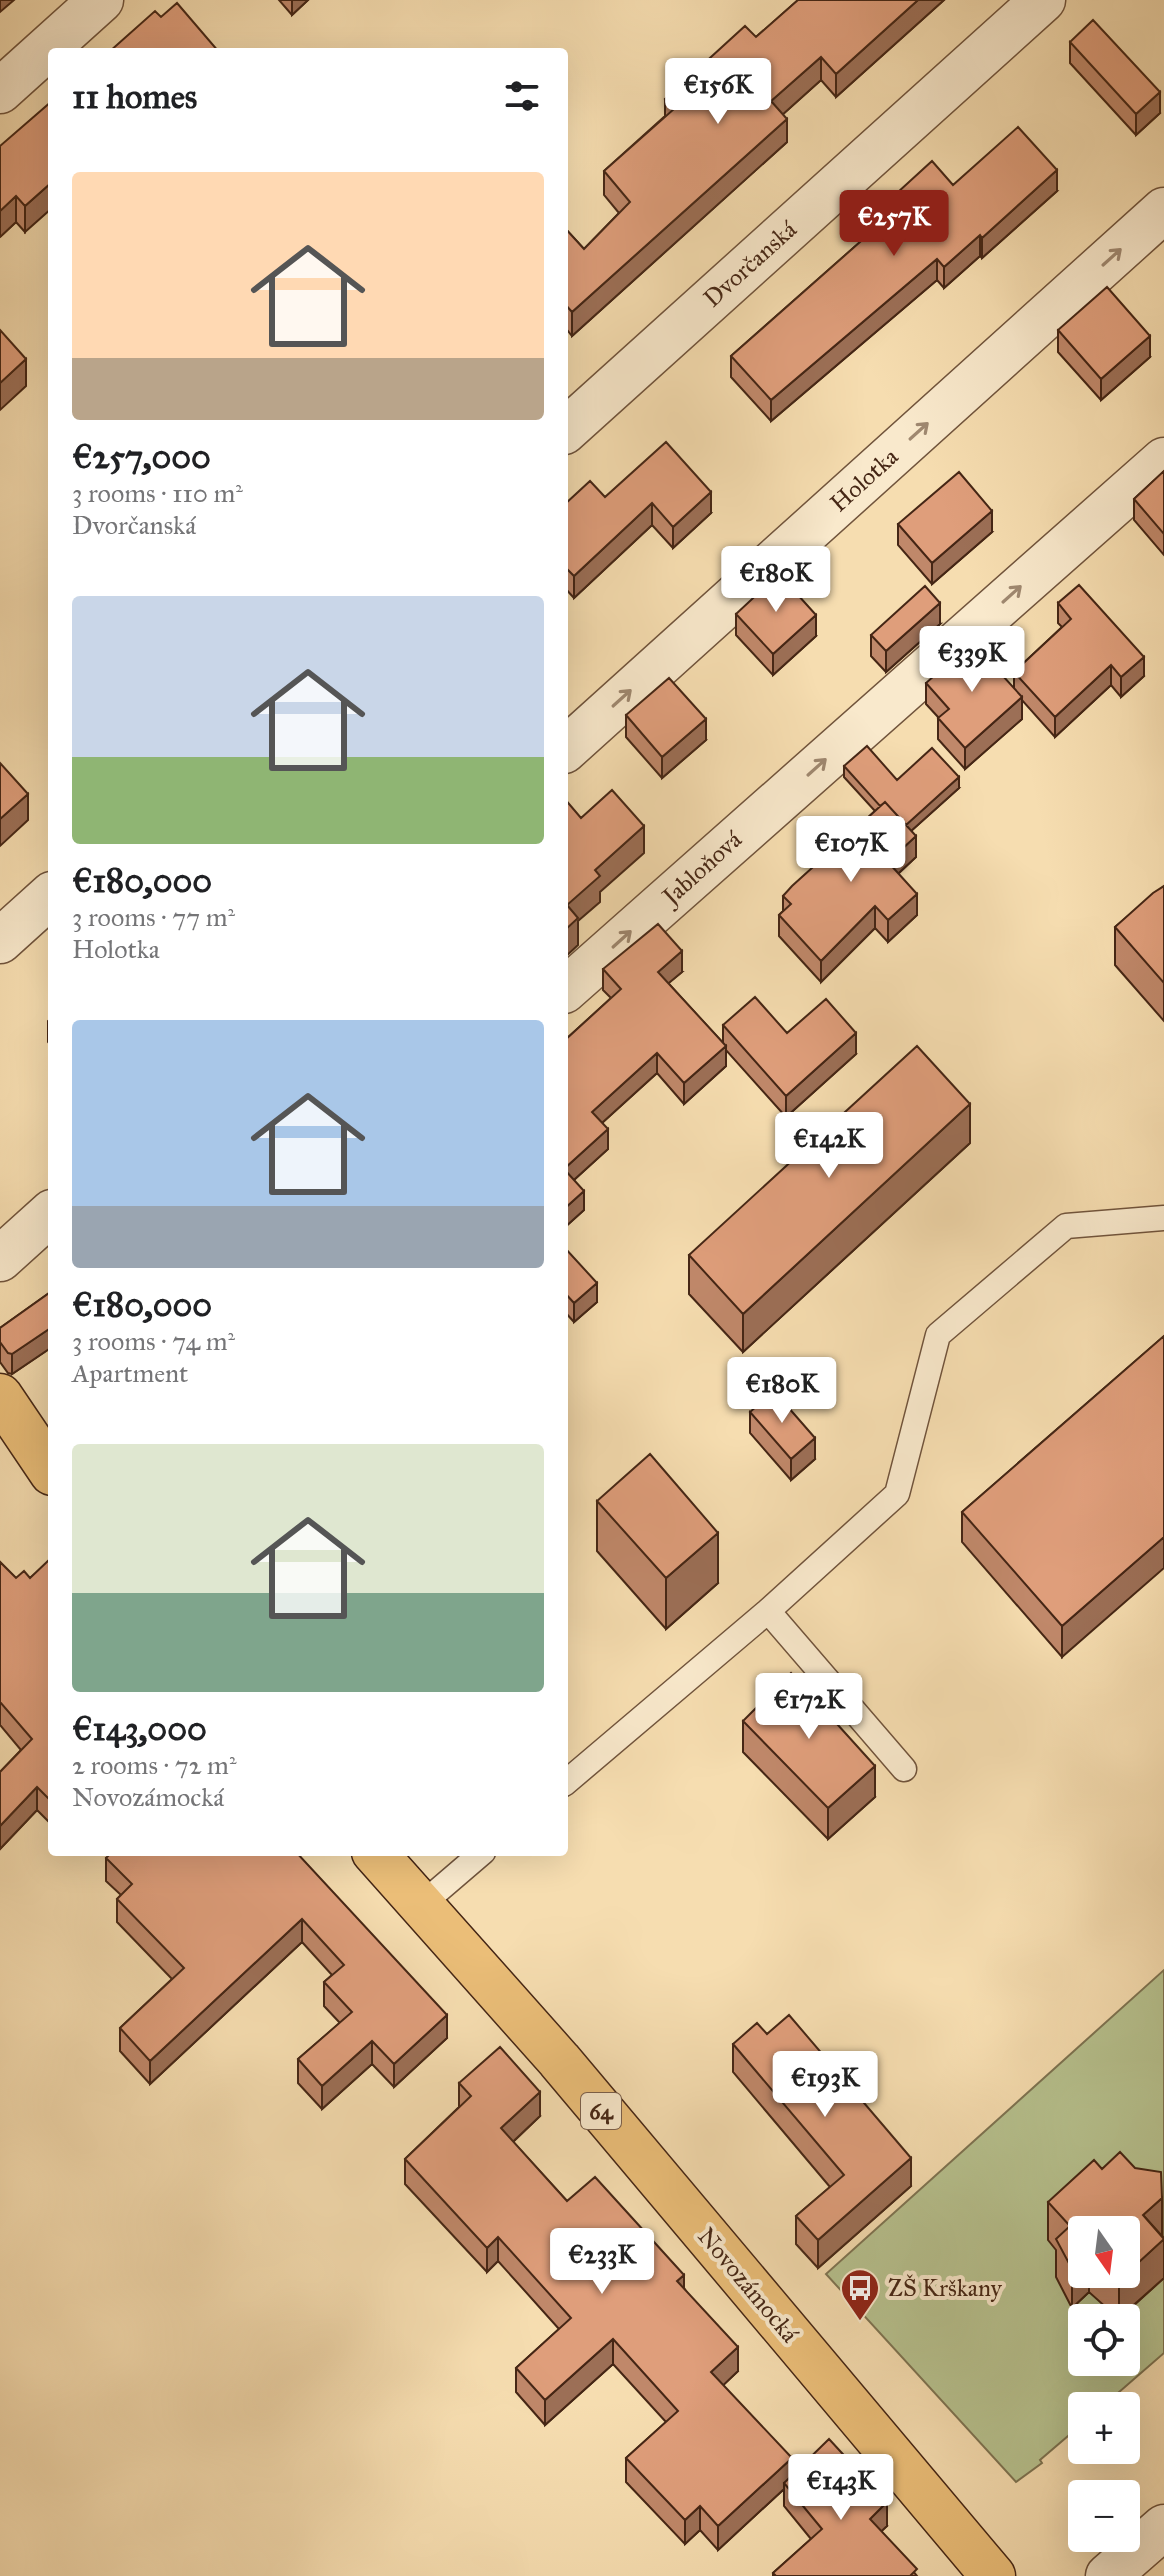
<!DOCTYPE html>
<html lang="en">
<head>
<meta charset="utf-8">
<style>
  :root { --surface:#fff; --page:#f2f2f2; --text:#202124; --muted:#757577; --accent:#8f2418 }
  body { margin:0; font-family:"IM FELL Great Primer",serif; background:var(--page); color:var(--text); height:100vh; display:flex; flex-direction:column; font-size:30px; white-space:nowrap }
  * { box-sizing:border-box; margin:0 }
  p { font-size:26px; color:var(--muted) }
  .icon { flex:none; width:44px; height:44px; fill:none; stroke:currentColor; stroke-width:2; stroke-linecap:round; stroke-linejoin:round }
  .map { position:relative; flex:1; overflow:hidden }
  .drawer { position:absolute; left:48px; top:48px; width:520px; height:1808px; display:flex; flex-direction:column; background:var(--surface); border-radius:8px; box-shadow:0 8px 32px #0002 }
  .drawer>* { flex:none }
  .needle { width:52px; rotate:166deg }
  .tools { position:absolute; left:1068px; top:2216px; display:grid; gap:16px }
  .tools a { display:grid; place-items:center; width:72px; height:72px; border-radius:8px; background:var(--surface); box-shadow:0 8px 32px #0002; font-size:40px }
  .price { position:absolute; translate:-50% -68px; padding:0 18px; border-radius:8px; background:#fff; color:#222; font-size:26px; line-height:52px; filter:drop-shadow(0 2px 4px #0008) }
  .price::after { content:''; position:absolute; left:50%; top:48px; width:24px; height:18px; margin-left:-12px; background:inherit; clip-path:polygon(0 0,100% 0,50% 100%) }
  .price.on { background:var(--accent); color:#fff }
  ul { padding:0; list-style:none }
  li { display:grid; align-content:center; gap:16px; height:424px; padding:0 24px }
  li span { display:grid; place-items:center; height:248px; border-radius:8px; color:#555 }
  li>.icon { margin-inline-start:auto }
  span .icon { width:144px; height:144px; fill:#fffc; stroke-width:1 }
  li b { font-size:34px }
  h2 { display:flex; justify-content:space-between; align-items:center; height:96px; padding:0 24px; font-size:34px }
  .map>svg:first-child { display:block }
</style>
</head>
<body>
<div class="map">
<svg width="1164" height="2576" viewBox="0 0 1164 2576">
  <rect width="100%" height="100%" fill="#f6ddb0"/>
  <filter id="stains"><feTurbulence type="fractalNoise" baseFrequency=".0025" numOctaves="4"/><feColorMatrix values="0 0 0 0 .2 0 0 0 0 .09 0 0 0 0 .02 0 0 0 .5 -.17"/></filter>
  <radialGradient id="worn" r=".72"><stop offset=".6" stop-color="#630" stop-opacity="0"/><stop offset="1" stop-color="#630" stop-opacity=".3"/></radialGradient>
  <path fill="#b7c28f" stroke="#7e7452" stroke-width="2" fill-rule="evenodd" d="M1164,1970V2353L1103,2406H1082V2424L1040,2460L1042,2463L1016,2482L826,2274ZM1082,2230H1126V2274H1082ZM1082,2318H1126V2362H1082Z"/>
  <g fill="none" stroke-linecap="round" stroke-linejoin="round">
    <g stroke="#71543c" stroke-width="27">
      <path id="service" d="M768,1611L904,1769
        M564,1784L768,1611L897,1494L938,1335L1066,1226L1164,1218
        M420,1906L483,1852"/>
    </g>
    <g stroke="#71543c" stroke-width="47">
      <path id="minor" d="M0,91L101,0
        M564,432L1043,0
        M564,751L1164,210
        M0,941L52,894
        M564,991L1164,460
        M0,1259L52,1212
        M1108,2576L1164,2527"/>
    </g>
    <g stroke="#452615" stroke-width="47">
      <path id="primary" d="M0,1396L52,1473
        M374,1852L559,2060L993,2576"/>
    </g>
    <use href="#service" stroke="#f9e9cc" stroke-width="24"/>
    <use href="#minor" stroke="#f9e9cc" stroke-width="44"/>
    <use href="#primary" stroke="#ebbe78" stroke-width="44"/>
  </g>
  <path fill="#c0886a" stroke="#452615" stroke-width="2" fill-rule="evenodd" d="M279,0H308L292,15Z
    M798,0H944L836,97L821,80L783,114L787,142L572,336L564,326V227L584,249L619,213L604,195V171L665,116V99L756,37Z
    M1070,42L1160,113L1136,135L1070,63Z
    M52,101L25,232L16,222L0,237Z
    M953,185L1057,191L982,258L980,256L944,288L937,280L771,421L731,377V356L886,219V203Z
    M1058,330L1150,357L1101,400L1058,352Z
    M1164,471V555L1134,520V499Z
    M605,497L711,513L673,548L652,525L574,598L564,587V505Z
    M898,524L992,532L932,584L898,545Z
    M1058,603L1144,676L1121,697L1111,685L1055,737L1022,700V719L965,769L938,739V717L926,704V683L1014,689V672L1062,627L1058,623Z
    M736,614L816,636L773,675L736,635Z
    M940,624L886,672L871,656V635Z
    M626,715L706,740L662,778L626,737Z
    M844,766L897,780L959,788L911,831L916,857L898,874L917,915L888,942L875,928L821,982L779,936V915L783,911V896L875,811L844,777Z
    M1164,886V1021L1115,965V927Z
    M603,969L682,972L668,983L723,1043V1025L787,1033L856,1054L786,1117L726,1050V1066L684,1104L657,1073L602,1123L608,1149L574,1180L584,1210L564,1228V1041L611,998L603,990Z
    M52,1018V1047L48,1042V1021Z
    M970,1143L743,1352L689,1294V1255Z
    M564,1247L597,1302L574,1322L564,1311Z
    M52,1291V1347L12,1374L8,1373L0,1362V1328Z
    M1164,1336L1062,1657L962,1542V1512Z
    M750,1412L815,1459L791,1480L750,1433Z
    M597,1501L718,1583L666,1629L597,1551Z
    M52,1560V1825L37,1810L0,1849V1772L21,1750L0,1725V1562L16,1578H30Z
    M743,1721L875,1797L828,1839L743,1752Z
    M296,1852L447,2038L394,2087L372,2064L322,2109L298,2083V2059L340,2023L324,2006V1982L332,1975L302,1942L150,2084L120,2051V2028L172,1979L117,1922V1899L121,1895L106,1881V1858Z
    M767,2034L911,2186L818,2268L796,2244V2216L830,2187L733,2072V2044Z
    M459,2083L540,2116L513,2142L567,2201L684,2288L738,2371L723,2385L792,2475L887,2526L881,2531L917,2576H773V2573L811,2539L784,2506V2489L718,2550L700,2530L685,2544L626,2482V2458L666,2422L613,2364L545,2425L516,2392V2368L559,2329L498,2261L487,2272L405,2184V2159L459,2107Z
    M1048,2202L1162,2236L1164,2238V2278L1120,2318H1118L1089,2292L1072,2308L1056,2277V2250L1048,2240ZM1082,2230L1126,2274H1082Z"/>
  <path fill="#9c6f56" stroke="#452615" stroke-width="2" d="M0,0H14L0,12Z
    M292,0H308L292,15Z
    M918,0H944L836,97V74Z
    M821,57V80L771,125V101Z
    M1160,92V113L1136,135V114Z
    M787,119V142L572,336V312Z
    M1057,170V191L982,258V238Z
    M52,182V208L25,232V206Z
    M16,196V222L0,237V211Z
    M980,235V256L944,288V267Z
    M937,259V280L771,421V400Z
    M1150,336V357L1101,400V379Z
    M26,359V386L0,410V383Z
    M711,492V513L673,548V527Z
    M652,503V525L574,598V576Z
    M992,511V532L932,584V563Z
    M940,603V624L886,672V651Z
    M816,615V636L773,675V654Z
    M1144,657V676L1121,697V677Z
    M1111,665V685L1055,737V717Z
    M1022,697V719L965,769V748Z
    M706,719V740L662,778V757Z
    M959,777V788L901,840V829Z
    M28,794V820L0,846V819Z
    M644,826V853L600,892V902L578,921V945L564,958V931L567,905L595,870Z
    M916,836V857L888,883V862Z
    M917,894V915L888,942V920Z
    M875,906V928L821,982V961Z
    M682,951V972L658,992V972Z
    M856,1033V1054L786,1117V1096Z
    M726,1046V1066L684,1104V1083Z
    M657,1053V1073L592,1132V1112Z
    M970,1104V1143L743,1352V1314Z
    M608,1129V1149L565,1188V1168Z
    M584,1191V1210L564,1228V1209Z
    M597,1283V1302L574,1322V1303Z
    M52,1327V1347L12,1374V1354Z
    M815,1438V1459L791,1480V1459Z
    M718,1533V1583L666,1629V1578Z
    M1164,1537V1568L1062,1657V1626Z
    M875,1766V1797L828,1839V1808Z
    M37,1787V1810L0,1849V1826Z
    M302,1919V1942L150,2084V2061Z
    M447,2015V2038L394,2087V2064Z
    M372,2041V2064L322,2109V2086Z
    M540,2092V2116L501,2153V2128Z
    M911,2158V2186L818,2268V2240Z
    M1162,2198V2236L1143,2215Z
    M498,2237V2261L487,2272V2248Z
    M1164,2239V2278L1119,2318V2280Z
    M1082,2260V2274H1089V2292L1072,2308V2269Z
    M684,2275V2299L677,2281Z
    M613,2339V2364L545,2425V2400Z
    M738,2347V2371L711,2397V2372Z
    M792,2458V2482L784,2483V2489L718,2550V2526Z
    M887,2502V2526L870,2542V2519Z
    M700,2506V2530L685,2544V2520Z"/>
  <path fill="#df9e7b" stroke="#452615" stroke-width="2" d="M798,0H918L836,74L821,57L771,101L787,119L572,312L564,303V227L584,249L630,202L604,171L674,109L665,99L745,26L756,37Z
    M177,3L219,52H109L155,11L161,17Z
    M1093,20L1160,92L1136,114L1070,42Z
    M52,101V182L25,206L16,196L0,211V146Z
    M1018,127L1057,170L982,238L980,235L944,267L937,259L771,400L731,356L894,212L886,203L932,161L953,185Z
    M1107,287L1150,336L1101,379L1058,330Z
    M0,330L26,359L0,383Z
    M666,442L711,492L673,527L652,503L574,576L564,566V505L590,481L605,497Z
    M1164,471V534L1134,499Z
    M959,472L992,511L932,563L898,524Z
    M779,574L816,615L773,654L736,614Z
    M1079,585L1144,657L1121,677L1111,665L1055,717L1014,672L1071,619L1058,603Z
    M925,586L940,603L886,651L871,635Z
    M972,642L1022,697L965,748L938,718L949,709L926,683Z
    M669,678L706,719L662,757L626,715Z
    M867,746L897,780L932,748L959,777L906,825L885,802L880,806L844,766Z
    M0,763L28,794L0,819Z
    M612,790L644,826L595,870L600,876L567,905L578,918L564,931V798L581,818Z
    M885,802L916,836L888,862L917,894L888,920L875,906L821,961L779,915L791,904L783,896L792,886Z
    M1164,886V983L1115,927L1153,893Z
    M658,924L682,951L658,972L726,1046L684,1083L657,1053L592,1112L608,1129L565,1168L564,1041L621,989L603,969Z
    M755,997L787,1033L826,999L856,1033L786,1096L723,1025Z
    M917,1046L970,1104L743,1314L689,1255Z
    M564,1169L584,1191L564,1209Z
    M564,1247L597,1283L574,1303L564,1292Z
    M52,1291V1327L12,1354L8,1353L0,1342V1328Z
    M1164,1336V1537L1062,1626L962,1512Z
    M774,1391L815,1438L791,1459L750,1412Z
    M650,1454L718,1533L666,1578L597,1501Z
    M50,1559L52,1560V1802L37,1787L0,1826V1772L32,1739L0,1702V1562L16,1578L24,1571L30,1578Z
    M791,1673L875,1766L828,1808L743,1721Z
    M112,1852H296L447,2015L394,2064L372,2041L322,2086L298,2059L352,2012L324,1982L344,1965L302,1919L150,2061L120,2028L184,1968L117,1899L132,1884L106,1858Z
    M789,2015L911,2158L818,2240L796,2216L844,2175L733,2044L757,2023L767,2034Z
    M500,2047L540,2092L501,2128L567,2201L595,2177L684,2275L677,2281L738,2347L711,2372L792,2458L718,2526L700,2506L685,2520L626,2458L678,2411L613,2339L545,2400L516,2368L571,2318L498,2237L487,2248L405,2159L471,2096L459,2083Z
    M1120,2152L1135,2168L1161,2172L1162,2198L1143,2215L1164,2239L1126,2274V2230H1082V2260L1072,2269L1056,2239L1070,2226L1048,2202L1094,2160L1102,2169Z
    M1112,2274H1126L1119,2280Z
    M829,2439L887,2502L870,2519L917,2569L910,2576H776L773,2573L822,2529L784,2483Z"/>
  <defs><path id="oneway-shaft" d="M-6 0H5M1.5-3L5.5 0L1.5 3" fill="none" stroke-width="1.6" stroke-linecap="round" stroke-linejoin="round" transform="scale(2)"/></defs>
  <g stroke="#9f8870">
    <use href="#oneway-shaft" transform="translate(1112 257) rotate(-42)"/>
    <use href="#oneway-shaft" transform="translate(919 431) rotate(-42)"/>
    <use href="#oneway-shaft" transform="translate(1012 594) rotate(-42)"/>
    <use href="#oneway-shaft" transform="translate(622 698) rotate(-42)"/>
    <use href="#oneway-shaft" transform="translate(817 767) rotate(-42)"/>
    <use href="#oneway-shaft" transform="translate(622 939) rotate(-42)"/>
  </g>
  <defs>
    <g id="bus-pin" transform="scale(2)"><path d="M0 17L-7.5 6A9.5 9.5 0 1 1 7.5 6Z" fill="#8f2418" stroke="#f9e9cc"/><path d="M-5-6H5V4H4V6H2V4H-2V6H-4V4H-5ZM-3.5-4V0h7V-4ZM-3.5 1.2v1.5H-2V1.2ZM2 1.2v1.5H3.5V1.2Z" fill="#fff"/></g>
  </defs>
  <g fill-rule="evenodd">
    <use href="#bus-pin" x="860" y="2288"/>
  </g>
  <g text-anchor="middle" stroke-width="8" stroke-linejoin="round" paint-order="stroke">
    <rect fill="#f9e9cc" stroke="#7b604c" stroke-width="2" x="581" y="2093" width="40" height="36" rx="6"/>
    <g font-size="22" font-weight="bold" fill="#452615">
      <text x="601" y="2119">64</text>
    </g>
    <g font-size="24" fill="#452615" stroke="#f9e9cc">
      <text transform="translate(750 264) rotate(-42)" y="8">Dvorčanská</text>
      <text transform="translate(864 480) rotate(-42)" y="8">Holotka</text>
      <text transform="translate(702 868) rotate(-42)" y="8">Jabloňová</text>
      <text transform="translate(748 2285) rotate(50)" y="8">Novozámocká</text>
    </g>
    <g font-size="24" fill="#452615" stroke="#f9e9cc" text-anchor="start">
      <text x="888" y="2296">ZŠ Krškany</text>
    </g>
  </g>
  <rect width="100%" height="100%" filter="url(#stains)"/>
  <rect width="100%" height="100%" fill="url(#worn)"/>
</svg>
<div class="tools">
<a><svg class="needle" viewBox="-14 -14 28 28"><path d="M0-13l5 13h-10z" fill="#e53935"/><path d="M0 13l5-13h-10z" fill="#757577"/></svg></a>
<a><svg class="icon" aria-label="locate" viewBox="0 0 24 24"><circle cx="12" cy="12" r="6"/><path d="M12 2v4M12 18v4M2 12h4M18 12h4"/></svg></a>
<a>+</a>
<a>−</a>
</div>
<b class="price" style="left:718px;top:126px">€156K</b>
<b class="price on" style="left:894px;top:258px">€257K</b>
<b class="price" style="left:776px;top:614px">€180K</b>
<b class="price" style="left:972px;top:694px">€339K</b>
<b class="price" style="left:851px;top:884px">€107K</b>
<b class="price" style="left:829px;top:1180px">€142K</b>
<b class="price" style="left:782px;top:1425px">€180K</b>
<b class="price" style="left:809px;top:1741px">€172K</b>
<b class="price" style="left:825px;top:2119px">€193K</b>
<b class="price" style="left:602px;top:2296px">€233K</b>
<b class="price" style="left:841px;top:2522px">€143K</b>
<section class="drawer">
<h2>11 homes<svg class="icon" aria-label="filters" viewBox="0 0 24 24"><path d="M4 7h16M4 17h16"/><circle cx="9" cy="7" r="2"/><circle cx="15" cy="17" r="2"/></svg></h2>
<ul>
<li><span style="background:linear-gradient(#ffd9b3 75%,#b9a48a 0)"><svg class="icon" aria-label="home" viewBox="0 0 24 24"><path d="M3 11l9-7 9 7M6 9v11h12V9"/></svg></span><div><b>€257,000</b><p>3 rooms · 110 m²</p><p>Dvorčanská</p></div></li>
<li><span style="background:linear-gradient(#c9d6e8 65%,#8fb573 0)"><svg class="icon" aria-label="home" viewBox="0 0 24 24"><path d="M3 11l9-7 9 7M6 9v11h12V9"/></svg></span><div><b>€180,000</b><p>3 rooms · 77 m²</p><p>Holotka</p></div></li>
<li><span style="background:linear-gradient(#a9c7e8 75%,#9aa5b1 0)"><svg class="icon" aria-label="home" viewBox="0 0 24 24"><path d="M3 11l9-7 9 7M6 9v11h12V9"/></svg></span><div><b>€180,000</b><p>3 rooms · 74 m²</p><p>Apartment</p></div></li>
<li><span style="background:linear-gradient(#dfe7d0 60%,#7fa58c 0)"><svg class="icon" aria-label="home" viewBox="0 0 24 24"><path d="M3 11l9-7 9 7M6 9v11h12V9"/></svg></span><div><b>€143,000</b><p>2 rooms · 72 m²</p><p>Novozámocká</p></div></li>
</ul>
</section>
</div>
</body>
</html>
